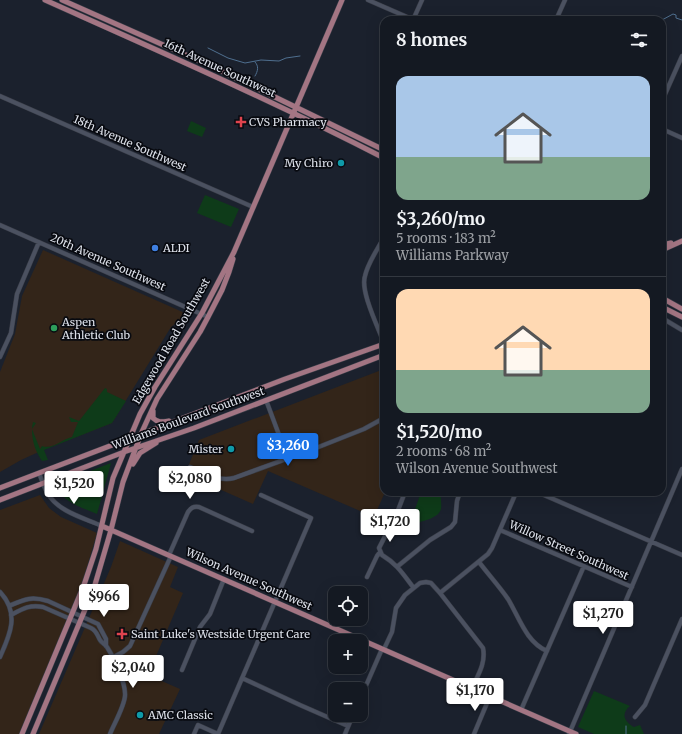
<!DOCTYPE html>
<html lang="en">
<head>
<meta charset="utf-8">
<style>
  :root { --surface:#141922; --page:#21262f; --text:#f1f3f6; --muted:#9da0a5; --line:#333840; --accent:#1a73e8 }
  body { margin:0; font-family:Merriweather,serif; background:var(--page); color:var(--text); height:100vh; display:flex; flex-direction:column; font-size:15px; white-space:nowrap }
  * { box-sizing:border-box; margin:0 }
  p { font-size:13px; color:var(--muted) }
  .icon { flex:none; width:22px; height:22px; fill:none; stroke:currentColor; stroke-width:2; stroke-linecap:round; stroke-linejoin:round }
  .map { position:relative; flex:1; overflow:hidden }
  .drawer { position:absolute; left:380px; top:16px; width:286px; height:480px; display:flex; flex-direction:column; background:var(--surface); border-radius:12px; box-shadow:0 4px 16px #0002,0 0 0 1px var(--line) }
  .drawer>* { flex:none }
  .buttons { position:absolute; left:328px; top:586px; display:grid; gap:8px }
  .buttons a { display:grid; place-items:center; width:40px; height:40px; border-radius:8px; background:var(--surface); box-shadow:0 4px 16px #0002,0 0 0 1px var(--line); font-size:20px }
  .price { position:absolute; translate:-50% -34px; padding:0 9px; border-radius:4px; background:#fff; color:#222; font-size:13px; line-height:26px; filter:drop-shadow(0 1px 2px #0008) }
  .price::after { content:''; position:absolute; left:50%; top:24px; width:12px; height:9px; margin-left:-6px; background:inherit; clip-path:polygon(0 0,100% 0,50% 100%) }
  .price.on { background:var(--accent); color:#fff }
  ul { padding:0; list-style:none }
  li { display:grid; align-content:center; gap:8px; height:212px; padding:0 16px }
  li+li { border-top:1px solid var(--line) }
  li span { display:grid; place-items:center; height:124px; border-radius:12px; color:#555 }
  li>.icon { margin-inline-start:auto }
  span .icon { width:72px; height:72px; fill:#fffc; stroke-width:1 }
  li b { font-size:17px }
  h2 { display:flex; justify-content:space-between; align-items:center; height:48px; padding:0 16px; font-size:17px }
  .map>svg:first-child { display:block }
</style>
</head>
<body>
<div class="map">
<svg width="682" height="734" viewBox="0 0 682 734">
  <rect width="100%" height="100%" fill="#1b212d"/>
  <path fill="#332519" d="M43,250L187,314L171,327L112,423L43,450L21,460L0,472V372L15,334L22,296Z
    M384,369V492H385L374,517L268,471L253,504L185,474L199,440Z
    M40,495L49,508L61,517L97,533L81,587L19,734H0V510Z
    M120,541L178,567L170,587L183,593L148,675L180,689L159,734H39L111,567Z"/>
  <path fill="#0e3b19" d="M191,121L206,128L202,137L187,131Z
    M205,195L239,209L231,227L197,213Z
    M105,388L107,389V392L126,401L112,423L44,450L48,460L42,461C34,450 30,434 33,422L36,423L32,429L40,449L42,446C53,450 62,439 72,437L78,422H71L69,417L79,421Z
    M111,463L97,514C81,507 61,502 56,484Z
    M421,492H441C440,498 442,503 441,509C439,518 423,521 416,523L412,518Z
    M594,691L630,706C620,714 625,722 634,727L640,725L644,734H594L578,727Z"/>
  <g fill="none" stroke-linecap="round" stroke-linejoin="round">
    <path stroke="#4f6f8f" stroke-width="1" d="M656,20H661
      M662,20L673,14L676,15V18L682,20
      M208,48L228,58L245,63L261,60L279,61L286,58L300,56
      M255,62C259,66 258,71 255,76
      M626,726V734"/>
    <g stroke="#3a3e48" stroke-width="5">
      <path id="minor" d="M368,0L414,20
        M413,20L422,0
        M556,20L565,0
        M0,96L253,207
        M662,101L682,56
        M662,129L682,138
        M0,225L208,317
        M384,237C378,249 368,262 365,276C360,291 378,327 384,343
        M662,318L682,330
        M0,357L11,333L17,294L39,242
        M266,400L288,459
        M190,467C205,473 218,482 234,478L311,450L364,429L384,418
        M39,473C42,480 44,488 48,494C59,512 84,518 102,526
        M405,492L397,513L379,548L382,555C397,564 403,574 413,587
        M537,492L682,555
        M500,530L632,587
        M169,555L188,512C191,508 193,506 199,507L252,531
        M479,562C488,574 499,586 508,599C519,617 526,642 547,651
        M398,566L430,540L451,527L455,522L457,501L460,492
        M367,577L377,556L380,552
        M0,592C20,613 10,635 0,657
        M440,593L483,648C486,663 478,675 472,688
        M9,606C25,599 31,596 48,601L98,624L106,639V646
        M11,615C22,609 30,604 43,607L91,628C97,631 97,635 100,640C102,643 105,644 107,647C114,658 126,683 125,696C124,707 114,724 110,734
        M384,649L392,632L396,608L405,595L420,583L426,582L431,583L440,593L488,554L492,548L515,495L517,492
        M112,658L123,652L130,646L171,556
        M182,670L200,627L210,614L224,579
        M242,678L300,705L348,726
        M361,697L382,649
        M521,710L584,566
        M635,717L645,705L682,619
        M194,734L198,725L218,734L311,518L261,495
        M345,734L353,715
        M474,734L490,696
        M569,734L682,469"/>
    </g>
    <g stroke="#3a3e48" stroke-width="6">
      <path id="major" d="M45,0C159,51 273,101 384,158
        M62,0L213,67L384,150
        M662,245L671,243
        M662,250L682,241
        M662,298L682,309
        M662,307L682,317
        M153,411V418C158,423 162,422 169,421
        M133,464L140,453L156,443
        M0,488L285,379L384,344
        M0,500L124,452L194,428L384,355
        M102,526L576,734
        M22,734L84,585L96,549L113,478L140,414L155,387L202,313L234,252L342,0
        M33,734L94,588L111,530L123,482L141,434L157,399L200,332L208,317L222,290L229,272L233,259"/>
    </g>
    <use href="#minor" stroke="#4b5160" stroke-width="4"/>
    <use href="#major" stroke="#a37583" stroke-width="5"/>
  </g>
  <g fill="#e0444e" stroke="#080a10" stroke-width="1.5">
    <path d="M239 116h4v4h4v4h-4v4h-4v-4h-4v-4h4z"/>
    <path d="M120 628h4v4h4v4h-4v4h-4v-4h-4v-4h4z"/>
  </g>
  <g fill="#0f9aa8" stroke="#080a10" stroke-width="1.5">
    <circle cx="341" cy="163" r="4"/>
    <circle cx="231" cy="449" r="4"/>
    <circle cx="140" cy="715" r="4"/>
  </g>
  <circle fill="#3f7fe0" stroke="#080a10" stroke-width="1.5" cx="155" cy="248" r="4"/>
  <circle fill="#2e9e5b" stroke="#080a10" stroke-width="1.5" cx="54" cy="328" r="4"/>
  <g text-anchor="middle" stroke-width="3.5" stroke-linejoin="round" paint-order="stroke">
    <g font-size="11" fill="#dde1ea" stroke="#080a10">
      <text transform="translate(220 68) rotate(25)" y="4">16th Avenue Southwest</text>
      <text transform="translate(130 143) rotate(24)" y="4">18th Avenue Southwest</text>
      <text transform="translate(108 262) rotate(24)" y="4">20th Avenue Southwest</text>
      <text transform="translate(171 341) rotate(-60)" y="4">Edgewood Road Southwest</text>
      <text transform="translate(188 418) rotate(-20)" y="4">Williams Boulevard Southwest</text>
      <text transform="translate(569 550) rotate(24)" y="4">Willow Street Southwest</text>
      <text transform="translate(249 579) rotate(24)" y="4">Wilson Avenue Southwest</text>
    </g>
    <g font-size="11" fill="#dde1ea" stroke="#080a10" text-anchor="start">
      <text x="249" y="126">CVS Pharmacy</text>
      <text x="333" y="167" text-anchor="end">My Chiro</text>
      <text x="163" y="252">ALDI</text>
      <text x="62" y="326">Aspen<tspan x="62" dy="13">Athletic Club</tspan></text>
      <text x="223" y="453" text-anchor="end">Mister</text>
      <text x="131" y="638">Saint Luke's Westside Urgent Care</text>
      <text x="148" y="719">AMC Classic</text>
    </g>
  </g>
</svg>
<div class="buttons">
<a><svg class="icon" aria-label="locate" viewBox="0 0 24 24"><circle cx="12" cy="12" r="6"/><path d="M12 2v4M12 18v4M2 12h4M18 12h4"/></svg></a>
<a>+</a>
<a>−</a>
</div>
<b class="price on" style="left:288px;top:467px">$3,260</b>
<b class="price" style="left:190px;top:500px">$2,080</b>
<b class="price" style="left:74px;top:505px">$1,520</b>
<b class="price" style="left:390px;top:543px">$1,720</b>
<b class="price" style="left:104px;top:618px">$966</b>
<b class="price" style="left:603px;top:635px">$1,270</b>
<b class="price" style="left:133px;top:689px">$2,040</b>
<b class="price" style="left:475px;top:712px">$1,170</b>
<section class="drawer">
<h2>8 homes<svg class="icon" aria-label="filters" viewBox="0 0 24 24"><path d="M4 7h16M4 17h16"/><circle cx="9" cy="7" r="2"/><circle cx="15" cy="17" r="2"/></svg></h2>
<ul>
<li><span style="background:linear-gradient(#a9c7e8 65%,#7fa58c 0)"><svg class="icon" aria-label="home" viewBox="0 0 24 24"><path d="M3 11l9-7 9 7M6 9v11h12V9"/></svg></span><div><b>$3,260/mo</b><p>5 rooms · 183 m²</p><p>Williams Parkway</p></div></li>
<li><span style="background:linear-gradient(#ffd9b3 65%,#7fa58c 0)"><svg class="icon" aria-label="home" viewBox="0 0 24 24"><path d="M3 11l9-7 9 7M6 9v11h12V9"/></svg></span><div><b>$1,520/mo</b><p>2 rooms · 68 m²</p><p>Wilson Avenue Southwest</p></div></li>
</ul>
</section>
</div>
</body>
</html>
